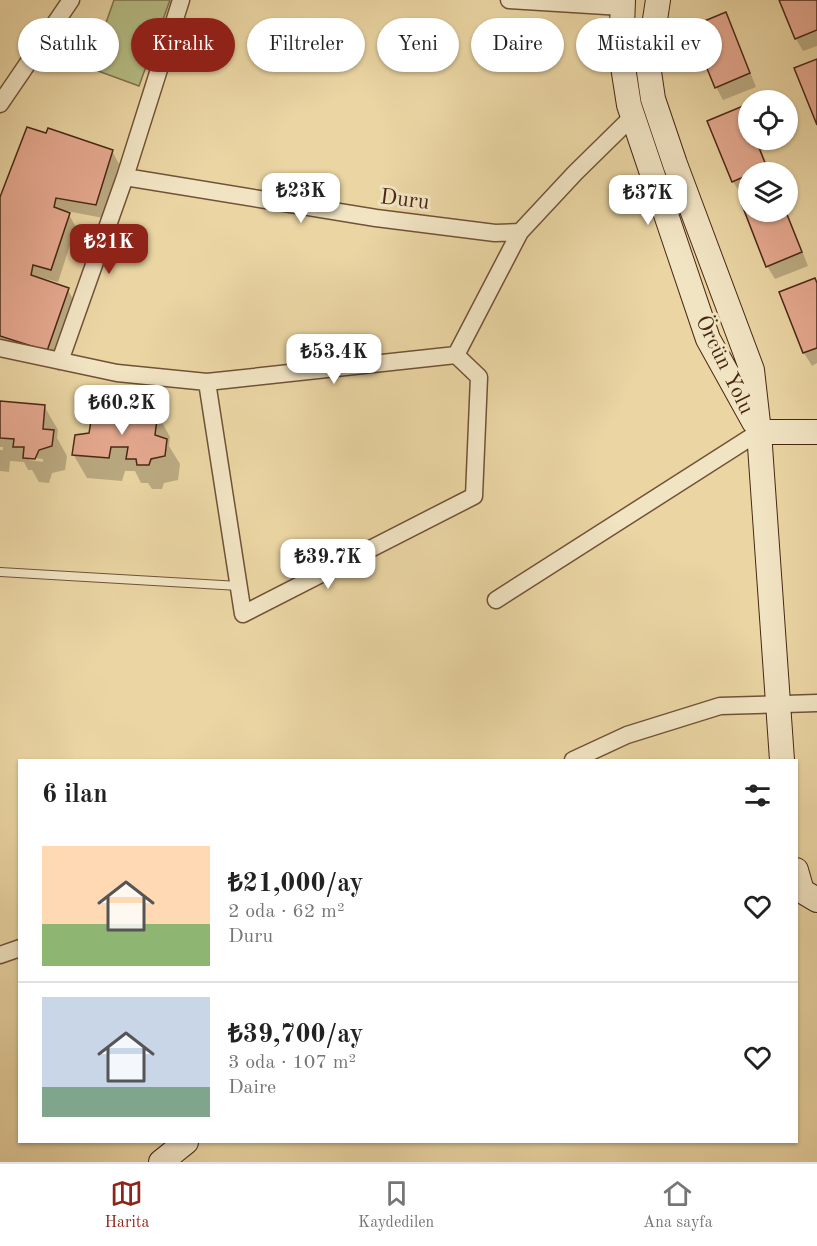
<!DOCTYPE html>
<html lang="tr">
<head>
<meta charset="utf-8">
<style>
  :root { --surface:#fff; --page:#f6f6f6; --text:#222; --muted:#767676; --line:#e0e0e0; --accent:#8f2418 }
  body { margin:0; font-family:"Old Standard TT",serif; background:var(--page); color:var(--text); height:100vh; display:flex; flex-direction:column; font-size:22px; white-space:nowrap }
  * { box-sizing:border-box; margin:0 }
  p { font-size:20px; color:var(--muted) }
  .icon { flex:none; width:33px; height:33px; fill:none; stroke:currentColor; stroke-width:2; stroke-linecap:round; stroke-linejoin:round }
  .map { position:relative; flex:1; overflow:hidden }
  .sheet { position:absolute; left:18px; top:759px; width:780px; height:384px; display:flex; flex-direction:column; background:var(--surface); border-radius:0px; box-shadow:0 2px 4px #0004 }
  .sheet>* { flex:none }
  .top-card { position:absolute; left:18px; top:18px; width:782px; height:54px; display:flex; gap:12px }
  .buttons { position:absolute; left:738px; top:90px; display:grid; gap:12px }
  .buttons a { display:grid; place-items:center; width:60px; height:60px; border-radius:50%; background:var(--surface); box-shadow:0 2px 4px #0004; font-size:30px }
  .price { position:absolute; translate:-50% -51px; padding:0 14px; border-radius:12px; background:#fff; color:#222; font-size:20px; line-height:39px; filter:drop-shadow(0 2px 3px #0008) }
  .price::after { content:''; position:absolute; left:50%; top:36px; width:18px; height:14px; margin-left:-9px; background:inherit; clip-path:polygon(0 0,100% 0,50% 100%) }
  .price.selected { background:var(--accent); color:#fff }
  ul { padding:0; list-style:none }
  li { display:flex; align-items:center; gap:18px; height:150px; padding:0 24px }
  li+li { border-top:2px solid var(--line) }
  li span { display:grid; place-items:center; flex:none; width:168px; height:120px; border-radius:0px; color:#555 }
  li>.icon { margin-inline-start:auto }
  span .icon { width:72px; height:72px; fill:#fffc; stroke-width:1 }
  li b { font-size:26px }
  h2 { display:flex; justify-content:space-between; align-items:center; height:72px; padding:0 24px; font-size:26px }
  .pill { padding:0 21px; border-radius:27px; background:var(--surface); box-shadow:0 2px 4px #0004; font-size:21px; line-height:54px }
  .pill.selected { background:var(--accent); color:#fff }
  .menu { display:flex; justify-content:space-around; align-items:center; height:84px; border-top:2px solid var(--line); background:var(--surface); font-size:16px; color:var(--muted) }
  .menu a { display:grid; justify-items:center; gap:3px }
  .menu .selected { color:var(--accent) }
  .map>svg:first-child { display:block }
</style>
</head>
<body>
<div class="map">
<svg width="817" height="1162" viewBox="0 0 817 1162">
  <rect width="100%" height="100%" fill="#ead5a3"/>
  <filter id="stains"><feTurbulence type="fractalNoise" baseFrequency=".00333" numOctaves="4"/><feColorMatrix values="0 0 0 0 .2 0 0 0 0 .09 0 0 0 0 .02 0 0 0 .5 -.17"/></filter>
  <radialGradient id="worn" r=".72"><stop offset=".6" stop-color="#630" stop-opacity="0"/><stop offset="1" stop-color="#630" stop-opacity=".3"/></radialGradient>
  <path fill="#b6bd85" stroke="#80724d" stroke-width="1.5" d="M114,0H170L139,86L90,68Z"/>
  <path fill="#0003" fill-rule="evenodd" d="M780,0H817V46L803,51L796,39Z
    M725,14L732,27L756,87L723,100L716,87Z
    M742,108L748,120V140H757L770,172H748V191L741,194L733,182L709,122Z
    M112,151L119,164L103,218L67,211L76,227L58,282L38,277V279L68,290L75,303L54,363L0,345V199Z
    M748,204V212H787L808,266L775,279L767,266L744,206Z
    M817,284V363L812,366L804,353L781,293Z
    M0,403L44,406L58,430L57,438L67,456L65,470L52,473L49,483L39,482L32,470H28L24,462L10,461L9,472L0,471V450H3V447H0ZM29,457L43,459V462L29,460Z
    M157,413L170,437L169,446L180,464L178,480L164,483L162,489H152L148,483H141L135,471H125L122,481L87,478L73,454L90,434Z"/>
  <path fill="#e6a990" stroke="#492715" stroke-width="1.5" d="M779,0H817V30L795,39Z
    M726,12L750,73L715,88L690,27Z
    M817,59V125L794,68Z
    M743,106L748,121V140H756L767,168L756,172H748V175L732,182L707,121Z
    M27,127L46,133L48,128L113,150L96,205L56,198L54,207L70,213L51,270L33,265L31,275L69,288L47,351L0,336V197Z
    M748,202V212H786L802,252L766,267L742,205Z
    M815,278L817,283V348L803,353L779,292Z
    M0,401L45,405L43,429L54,430L52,446L39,450L35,459L23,458L24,447H13L14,439L0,438Z
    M93,409L158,411L155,435L167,439L165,456L151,459L149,465H137L136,459H126L128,447H111L109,458L72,455L75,435L89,433Z"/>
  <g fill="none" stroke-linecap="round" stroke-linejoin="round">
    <g stroke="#715238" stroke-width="10">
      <path id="lane" d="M0,572L239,586"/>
    </g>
    <g stroke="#715238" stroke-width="19">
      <path id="street" d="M181,0L125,177L376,218L495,233L520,232L575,173L633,116
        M509,0L622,7
        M0,104L71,0
        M0,348L117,373L207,382L456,355L520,232
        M60,361L125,177
        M207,382L243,614L474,496L479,377L456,355
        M496,600L759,432
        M573,760L627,735L720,706L817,703
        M0,955L20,948"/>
    </g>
    <g stroke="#492715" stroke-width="26">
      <path id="secondary" d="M623,0L621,54L629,105L708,339L754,422
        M658,0L648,65L653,99L675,164L752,370L759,432L782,760
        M759,432H817
        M796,870L802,891L817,900
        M161,1162L186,1142"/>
    </g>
    <use href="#lane" stroke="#f1e4c3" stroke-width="8"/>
    <use href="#street" stroke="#f1e4c3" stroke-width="16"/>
    <use href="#secondary" stroke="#f1e4c3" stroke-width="24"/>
  </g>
  <g text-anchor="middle" stroke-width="6" stroke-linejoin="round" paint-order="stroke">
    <g font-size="22" fill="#492715" stroke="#f1e4c3">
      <text transform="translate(405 198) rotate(7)" y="8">Duru</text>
      <text transform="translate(726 364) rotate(64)" y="8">Örcün Yolu</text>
    </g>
  </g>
  <rect width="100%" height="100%" filter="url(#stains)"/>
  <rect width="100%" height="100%" fill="url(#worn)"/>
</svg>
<div class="buttons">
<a><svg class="icon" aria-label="locate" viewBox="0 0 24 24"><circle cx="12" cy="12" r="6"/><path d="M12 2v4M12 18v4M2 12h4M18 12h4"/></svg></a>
<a><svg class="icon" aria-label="layers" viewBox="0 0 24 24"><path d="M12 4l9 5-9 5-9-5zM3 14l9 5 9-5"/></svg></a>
</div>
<b class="price" style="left:301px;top:224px">₺23K</b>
<b class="price" style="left:648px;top:226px">₺37K</b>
<b class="price selected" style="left:109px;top:275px">₺21K</b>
<b class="price" style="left:334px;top:385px">₺53.4K</b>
<b class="price" style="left:122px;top:436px">₺60.2K</b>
<b class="price" style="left:328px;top:590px">₺39.7K</b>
<div class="top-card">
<a class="pill">Satılık</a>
<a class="pill selected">Kiralık</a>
<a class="pill">Filtreler</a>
<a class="pill">Yeni</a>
<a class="pill">Daire</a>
<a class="pill">Müstakil ev</a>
</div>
<section class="sheet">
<h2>6 ilan<svg class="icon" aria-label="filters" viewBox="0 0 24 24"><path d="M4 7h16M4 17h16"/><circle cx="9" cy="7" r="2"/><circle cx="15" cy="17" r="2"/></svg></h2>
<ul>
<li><span style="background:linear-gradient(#ffd9b3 65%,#8fb573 0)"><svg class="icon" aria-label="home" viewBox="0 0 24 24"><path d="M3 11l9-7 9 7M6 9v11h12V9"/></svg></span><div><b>₺21,000/ay</b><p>2 oda · 62 m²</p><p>Duru</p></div><svg class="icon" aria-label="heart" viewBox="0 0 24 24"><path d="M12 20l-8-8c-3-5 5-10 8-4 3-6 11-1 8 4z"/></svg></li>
<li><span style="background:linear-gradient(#c9d6e8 75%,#7fa58c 0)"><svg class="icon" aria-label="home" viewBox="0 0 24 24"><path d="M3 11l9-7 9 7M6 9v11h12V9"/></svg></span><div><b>₺39,700/ay</b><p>3 oda · 107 m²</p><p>Daire</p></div><svg class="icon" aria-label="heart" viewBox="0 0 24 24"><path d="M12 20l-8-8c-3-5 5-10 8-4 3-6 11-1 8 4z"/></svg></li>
</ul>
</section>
</div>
<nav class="menu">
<a class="selected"><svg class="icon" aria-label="map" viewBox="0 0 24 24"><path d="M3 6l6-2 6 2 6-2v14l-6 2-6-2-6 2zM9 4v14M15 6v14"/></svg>Harita</a>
<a><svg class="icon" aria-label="saved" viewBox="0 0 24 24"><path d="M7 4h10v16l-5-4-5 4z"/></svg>Kaydedilen</a>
<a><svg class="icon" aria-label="home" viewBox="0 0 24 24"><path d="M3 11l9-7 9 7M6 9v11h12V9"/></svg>Ana sayfa</a>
</nav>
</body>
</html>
